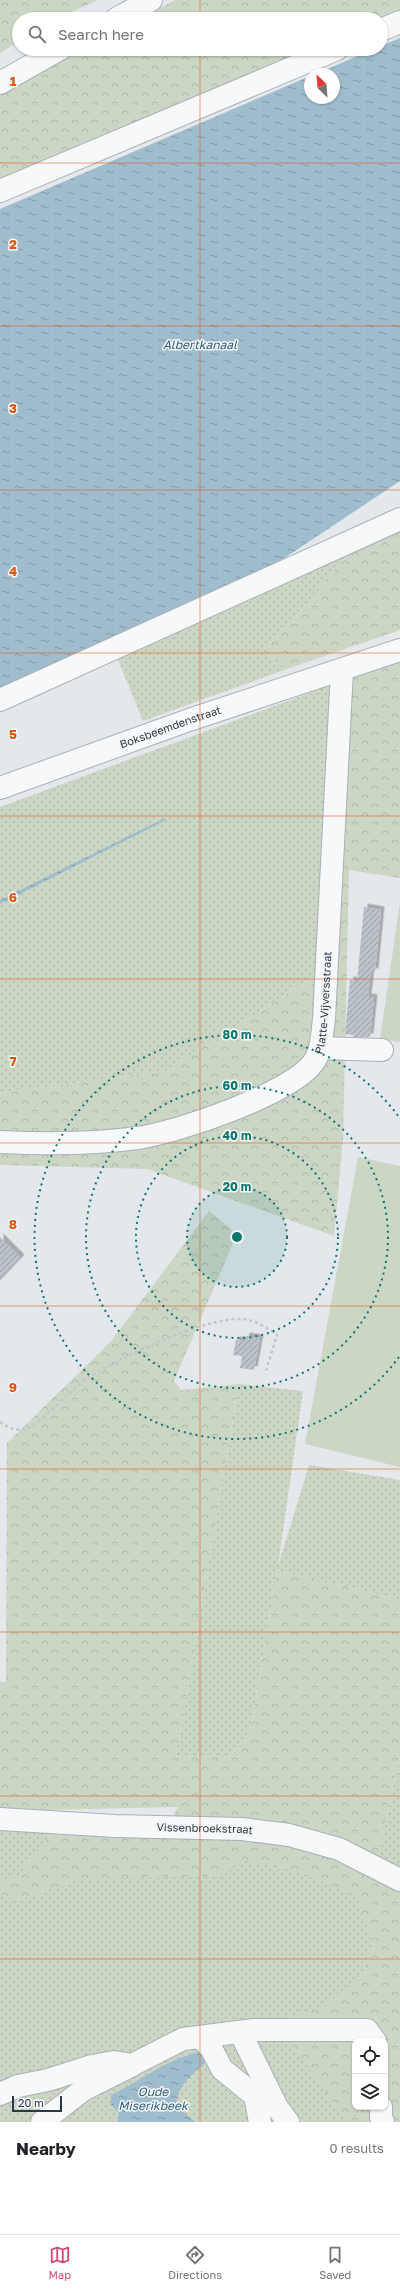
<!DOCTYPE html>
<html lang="en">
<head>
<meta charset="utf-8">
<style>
	body { margin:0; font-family:"Golos Text",sans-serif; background:#f6f6f6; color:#202124 }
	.controls { position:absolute; right:12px; bottom:12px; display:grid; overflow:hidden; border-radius:8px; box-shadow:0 1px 3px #0004 }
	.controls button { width:36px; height:36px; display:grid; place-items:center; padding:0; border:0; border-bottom:1px solid #e0e0e0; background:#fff; color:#202124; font:20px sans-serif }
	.compass { position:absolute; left:304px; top:68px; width:36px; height:36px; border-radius:50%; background:#fff; box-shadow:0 1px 3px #0004; rotate:335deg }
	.scale { position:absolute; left:12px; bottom:10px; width:50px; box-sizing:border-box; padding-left:4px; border:2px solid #2b3945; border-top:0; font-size:11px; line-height:14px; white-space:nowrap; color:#2b3945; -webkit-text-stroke:3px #f4f7f9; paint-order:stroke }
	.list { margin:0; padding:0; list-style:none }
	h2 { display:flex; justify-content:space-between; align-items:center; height:52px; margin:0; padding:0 16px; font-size:17px }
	h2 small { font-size:13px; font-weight:400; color:#757577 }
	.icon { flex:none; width:22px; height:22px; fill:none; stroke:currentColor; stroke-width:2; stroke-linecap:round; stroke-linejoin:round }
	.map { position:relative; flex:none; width:400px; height:2122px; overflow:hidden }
	.search { position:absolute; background:#fff; box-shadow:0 1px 3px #0004; left:12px; right:12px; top:12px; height:44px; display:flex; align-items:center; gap:10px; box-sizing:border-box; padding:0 14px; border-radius:22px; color:#757577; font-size:15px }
	.sheet { height:112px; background:#fff }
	nav { display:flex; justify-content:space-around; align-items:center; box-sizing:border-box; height:56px; border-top:1px solid #e0e0e0; background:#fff; font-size:11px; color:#757577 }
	nav a { display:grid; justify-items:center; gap:2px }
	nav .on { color:#d04976 }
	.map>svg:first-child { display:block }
</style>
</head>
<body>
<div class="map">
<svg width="400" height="2122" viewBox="0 0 400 2122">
	<defs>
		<pattern id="grass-dots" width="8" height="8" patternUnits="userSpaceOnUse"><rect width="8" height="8" fill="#ccd6c5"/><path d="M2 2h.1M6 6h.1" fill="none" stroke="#afb8ab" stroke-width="1.8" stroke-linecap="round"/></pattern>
		<pattern id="forest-crowns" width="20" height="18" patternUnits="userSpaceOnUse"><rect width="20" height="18" fill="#ccd6c5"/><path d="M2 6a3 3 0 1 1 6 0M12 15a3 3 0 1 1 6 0" fill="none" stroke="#afb8ab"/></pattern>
		<pattern id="water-ripples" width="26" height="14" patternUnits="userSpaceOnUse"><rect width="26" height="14" fill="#9fbdcc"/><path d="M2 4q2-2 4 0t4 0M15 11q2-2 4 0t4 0" fill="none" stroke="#829ba7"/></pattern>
		<pattern id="building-hatch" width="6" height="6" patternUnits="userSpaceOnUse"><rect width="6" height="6" fill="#bbc2ca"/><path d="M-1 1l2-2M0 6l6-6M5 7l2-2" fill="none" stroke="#989fa6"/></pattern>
		<filter id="shadow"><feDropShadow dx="3.5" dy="-3.5" stdDeviation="0" flood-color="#0004"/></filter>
	</defs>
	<rect width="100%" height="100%" fill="#e4e8ec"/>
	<g fill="url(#grass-dots)" fill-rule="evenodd">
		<path d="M353,548l-53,64 -37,39 24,18 -144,52 -27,-66z"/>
		<path d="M331,685l-16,291 -150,95 -165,22v-286z"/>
		<path d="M239,1384l64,7 -25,175 31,-101 91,15v120l-123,-30 -27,162 -21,25h-53z"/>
		<path d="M400,1756v112l-23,-6z"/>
		<path d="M0,1824l164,10 236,59v229h-400zM355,2041h30v66h-30z"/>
	</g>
	<g fill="url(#forest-crowns)" fill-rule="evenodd">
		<path d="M0,0h98l-41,19h-38v22l-19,12z"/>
		<path d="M175,0h225v10l-21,9h-239z"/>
		<path d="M84,49h226l-310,135v-89z"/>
		<path d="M400,526v104l-113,39 -24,-18 37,-39 53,-64z"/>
		<path d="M400,663v215l-51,-8 -6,269 -9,97 -187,-67 -147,-4v-72l165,-22 150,-95 16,-291z"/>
		<path d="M209,1211l28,23 -63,147 7,9 58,-6 -63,373h53l21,-25 27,-162 123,30v156l-23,106 23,26v234h-52l-10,-11 -19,-29 -24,-31 -12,-32 42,-13 41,-37 6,-27 -16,-47 -66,-25 -47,-10 -21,16 -140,3 -67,23 -15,-9v-14l17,-2 38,-50 109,7 14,-27 -178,4v-130l6,1 1,-239 105,-103zM355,2041h30v66h-30z"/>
	</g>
	<g fill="#ccd6c5">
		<path d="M400,902v140l-20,-3z"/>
		<path d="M358,1157l42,9v301l-95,-23z"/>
	</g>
	<g fill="url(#water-ripples)">
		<path d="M400,38v443l-135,90 -265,117v-479l310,-133v22h24v-24h-18l58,-25h7v-3z"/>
		<path d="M165,818l1,2 -166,84v-4z"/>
		<path d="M207,2051l3,8c-14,12 -34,26 -34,47l19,16h-78l2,-9 -8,-8v-10c31,-15 63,-41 96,-44z"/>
	</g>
	<g fill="url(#building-hatch)" filter="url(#shadow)">
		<path d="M364,907l17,3 -6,62 -4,-1 -3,26 6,1 -4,39h-17v-2l-8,-1 5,-54 7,1z"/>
		<path d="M0,1237l21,21 -21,23z"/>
		<path d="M246,1336l14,2 -6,32 -14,-2 2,-12 -9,-1 3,-15 9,1z"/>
	</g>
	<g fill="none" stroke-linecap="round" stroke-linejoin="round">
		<g stroke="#a9b0b7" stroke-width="24">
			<g id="minor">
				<path d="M116,19l35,-19"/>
				<path d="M381,30l19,-8"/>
				<path d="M0,83l60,-34"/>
				<path d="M0,191l337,-142"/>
				<path d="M0,700l400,-181"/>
				<path id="s1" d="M0,788l189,-68 211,-70"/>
				<path d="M320,1048l62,2"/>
				<path id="s2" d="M0,1142c42,2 95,2 137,-4 39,-5 153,-44 176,-75 9,-12 9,-30 11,-44l18,-349"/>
				<path id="s3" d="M0,1819l115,7 127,3 47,6 50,14 61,31"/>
				<path d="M240,2032l37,75 11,15"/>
				<path d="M200,2037l11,11 11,21 33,27 5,26"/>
				<path d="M0,2094l18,-8 30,-6 44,-14 22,-4 18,3 51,-26 71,-9h113l8,11"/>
				<path d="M381,2107v10l2,5"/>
				<path d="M42,2122l41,-32 48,-24"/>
			</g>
		</g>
		<path stroke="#c2c6cb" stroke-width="2.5" stroke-dasharray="3 3" stroke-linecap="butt" d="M0,1422c10,6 16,10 28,6 9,-2 45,-40 58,-49 31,-20 119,-62 155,-60 13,0 26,9 36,16l-12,39"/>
		<use href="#minor" stroke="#f7f8fa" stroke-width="22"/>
	</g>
	<path fill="none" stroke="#df570f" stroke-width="1" stroke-opacity="0.55" d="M200,0v19M200,49v2073M0,163h400M0,326h400M0,490h400M0,653h400M0,816h400M0,979h400M0,1143h400M0,1306h400M0,1469h400M0,1632h400M0,1796h400M0,1959h400"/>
	<circle cx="237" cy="1237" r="50" fill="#0f766e" fill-opacity=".12"/>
	<g fill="none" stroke="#0f766e" stroke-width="2" stroke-dasharray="2 4">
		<circle cx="237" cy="1237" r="50"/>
		<circle cx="237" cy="1237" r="101"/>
		<circle cx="237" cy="1237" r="151"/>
		<path d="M399 1357A202 202 0 1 1 399 1117"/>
	</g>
	<g text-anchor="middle" stroke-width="3" stroke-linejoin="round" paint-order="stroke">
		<g font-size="11" fill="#2b3945" stroke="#f4f7f9">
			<text dy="4" stroke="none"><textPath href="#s1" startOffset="181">Boksbeemdenstraat</textPath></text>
			<text dy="4" stroke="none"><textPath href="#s2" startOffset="393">Platte-Vijversstraat</textPath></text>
			<text dy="4" stroke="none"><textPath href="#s3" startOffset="205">Vissenbroekstraat</textPath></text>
		</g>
		<g font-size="12" font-style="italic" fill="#346079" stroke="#f4f7f9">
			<text x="200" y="349">Albertkanaal</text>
			<text x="153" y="2096">Oude<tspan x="153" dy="14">Miserikbeek</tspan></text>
		</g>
	</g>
	<g font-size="13" text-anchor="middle" font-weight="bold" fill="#df570f" stroke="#f4f7f9" stroke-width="3" stroke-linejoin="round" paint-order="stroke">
		<text x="13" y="86">1</text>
		<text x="13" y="249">2</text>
		<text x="13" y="413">3</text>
		<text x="13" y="576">4</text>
		<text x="13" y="739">5</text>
		<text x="13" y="902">6</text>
		<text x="13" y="1066">7</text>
		<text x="13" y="1229">8</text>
		<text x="13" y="1392">9</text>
	</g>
	<circle cx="237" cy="1237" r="6" fill="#0f766e" stroke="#f4f7f9" stroke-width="2"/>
	<g font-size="12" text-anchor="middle" font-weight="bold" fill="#0f766e" stroke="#f4f7f9" stroke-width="3" stroke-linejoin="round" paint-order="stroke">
		<text x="237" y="1039">80 m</text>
		<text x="237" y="1090">60 m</text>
		<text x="237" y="1140">40 m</text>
		<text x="237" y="1191">20 m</text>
	</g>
</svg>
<div class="controls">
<button><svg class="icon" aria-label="locate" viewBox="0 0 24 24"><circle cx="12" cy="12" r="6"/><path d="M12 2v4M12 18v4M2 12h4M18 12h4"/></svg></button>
<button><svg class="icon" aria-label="layers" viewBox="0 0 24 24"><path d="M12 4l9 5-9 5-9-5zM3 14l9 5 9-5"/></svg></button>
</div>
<svg class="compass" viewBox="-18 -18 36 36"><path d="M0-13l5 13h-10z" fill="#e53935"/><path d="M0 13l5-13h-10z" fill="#757577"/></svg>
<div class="scale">20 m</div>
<div class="search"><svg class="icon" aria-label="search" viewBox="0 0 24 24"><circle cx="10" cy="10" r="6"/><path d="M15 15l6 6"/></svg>Search here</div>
</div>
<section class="sheet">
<h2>Nearby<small>0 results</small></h2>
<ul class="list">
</ul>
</section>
<nav>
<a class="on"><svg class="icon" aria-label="map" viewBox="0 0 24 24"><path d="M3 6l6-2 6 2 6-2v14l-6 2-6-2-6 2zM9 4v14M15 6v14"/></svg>Map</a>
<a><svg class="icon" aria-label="directions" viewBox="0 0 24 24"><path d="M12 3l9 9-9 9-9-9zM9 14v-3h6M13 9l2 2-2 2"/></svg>Directions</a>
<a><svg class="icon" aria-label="saved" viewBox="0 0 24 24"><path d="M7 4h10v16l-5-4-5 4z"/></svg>Saved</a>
</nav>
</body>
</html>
